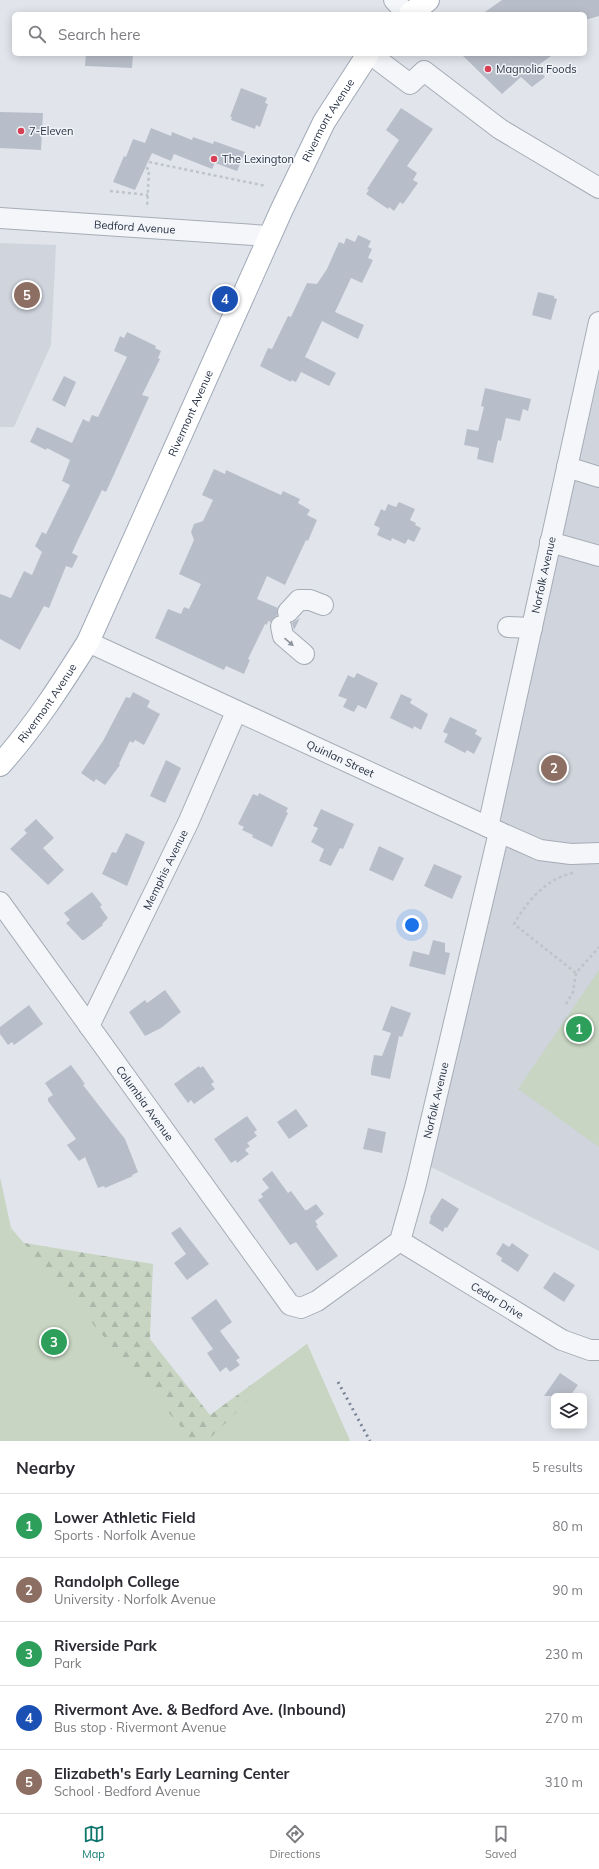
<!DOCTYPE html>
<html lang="en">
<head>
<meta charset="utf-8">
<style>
	body { margin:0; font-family:Mulish,sans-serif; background:#f2f2f3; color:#2b2b33 }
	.controls { position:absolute; right:12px; bottom:12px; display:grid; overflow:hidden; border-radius:6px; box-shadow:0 2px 10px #0003 }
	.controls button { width:36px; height:36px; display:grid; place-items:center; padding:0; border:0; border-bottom:1px solid #e1e1e2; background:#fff; color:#2b2b33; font:20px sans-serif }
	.you { position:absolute; left:412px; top:925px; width:14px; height:14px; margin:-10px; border:3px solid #fff; border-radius:50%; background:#1a73e8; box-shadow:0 0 0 6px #1a73e833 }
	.badge { display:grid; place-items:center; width:26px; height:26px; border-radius:50%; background:#0f766e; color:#fff; font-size:13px; font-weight:700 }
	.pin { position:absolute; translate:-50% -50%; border:2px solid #fff; box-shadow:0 1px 4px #0006 }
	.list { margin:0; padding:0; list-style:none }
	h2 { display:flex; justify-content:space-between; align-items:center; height:52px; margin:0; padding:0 16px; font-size:17px }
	h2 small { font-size:13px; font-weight:400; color:#7c7c81 }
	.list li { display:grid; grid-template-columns:26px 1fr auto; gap:12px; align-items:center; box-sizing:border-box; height:64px; padding:0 16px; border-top:1px solid #e1e1e2 }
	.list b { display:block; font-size:15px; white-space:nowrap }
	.list p { margin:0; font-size:13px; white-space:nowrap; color:#7c7c81 }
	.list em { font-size:13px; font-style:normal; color:#7c7c81 }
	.icon { flex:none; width:22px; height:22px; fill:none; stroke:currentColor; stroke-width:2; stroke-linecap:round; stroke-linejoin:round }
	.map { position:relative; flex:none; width:599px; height:1441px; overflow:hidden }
	.search { position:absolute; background:#fff; box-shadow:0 2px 10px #0003; left:12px; right:12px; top:12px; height:44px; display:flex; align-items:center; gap:10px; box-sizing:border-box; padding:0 14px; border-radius:6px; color:#7c7c81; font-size:15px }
	.sheet { height:372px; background:#fff }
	nav { display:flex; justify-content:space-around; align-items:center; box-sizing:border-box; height:56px; border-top:1px solid #e1e1e2; background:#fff; font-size:11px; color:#7c7c81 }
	nav a { display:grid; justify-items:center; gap:2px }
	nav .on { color:#0f766e }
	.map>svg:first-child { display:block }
</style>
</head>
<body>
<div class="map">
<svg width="599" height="1441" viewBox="0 0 599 1441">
	<defs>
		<pattern id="forest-firs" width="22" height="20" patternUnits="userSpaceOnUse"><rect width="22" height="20" fill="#c7d5c2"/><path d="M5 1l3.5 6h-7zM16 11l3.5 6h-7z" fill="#abb7a8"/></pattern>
	</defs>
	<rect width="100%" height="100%" fill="#e1e5eb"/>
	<g fill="#cfd4dd">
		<path d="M0,243l56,2 -5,100 -37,82h-14z"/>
		<path d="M599,375v876l-180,-90z"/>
	</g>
	<path fill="url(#forest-firs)" d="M0,1239l153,25 -3,75 60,76 97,-71 43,97h-350z"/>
	<g fill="#c7d5c2">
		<path d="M599,970v177l-81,-58z"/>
		<path d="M0,1177l11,51 182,213h-193z"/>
		<path d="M307,1344l43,97h-143l96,-94z"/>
	</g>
	<g fill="#b8bec9">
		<path d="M502,0h97v16l-14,4v-6h-103z"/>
		<path d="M86,54h47l-1,14 -47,-2z"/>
		<path d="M461,54h93l-17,12 8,11 -13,10 -11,-10 -19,17z"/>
		<path d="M241,88l26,10 -2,5 3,1 -8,23 -4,-2 -1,4 -24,-9 1,-3h-2z"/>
		<path d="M401,108l32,21 -26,37 10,7 -4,7 5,3 -15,21 -3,-2 -6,9 -5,-4 -1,2 -22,-15 3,-4 -2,-1 32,-49 -13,-10z"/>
		<path d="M0,112l43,1 -2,37 -41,-2z"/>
		<path d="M151,128l20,8 1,-4 20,8 1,-3 20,7 1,-3 31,11 -8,19 -22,-8 -3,6 -38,-15 -3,7 -19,-8 -17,37 -22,-8 11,-26 2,1 7,-18 12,4z"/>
		<path d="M358,235l13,6 -3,6 4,2 -4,9 5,2 -11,23 -11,-5 -16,34 29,13 -6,14 -36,-18 -17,36 31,16 -7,13 -28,-14 -5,10 -5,-2v2l-31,-16 8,-18 4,1 16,-33 3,1 16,-34 10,1 10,-15 12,-27 5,2 2,-6 9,4z"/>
		<path d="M538,292l16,4v2l3,1 -6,21 -19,-5z"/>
		<path d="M127,332l29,14 -1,2 6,3 -3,7 2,1 -18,36 7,2 -43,95 -4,-2 -25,52 -5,11 6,3 -6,12 -6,-2 -17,42 -5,-2 -24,44 -20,-11v-45l11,4 13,-27 8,4 10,-23 -7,-6 7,-14 4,2 24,-49 -8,-4 8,-21 -23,-12 -1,2 -16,-8 7,-15 35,16 11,-24 6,3 3,-7 6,2 29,-60 -13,-6 6,-15 4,2z"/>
		<path d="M64,376l12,6 -11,25 -13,-7z"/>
		<path d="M485,388l46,11 -3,12 -5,-2 -3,12 -14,-3 -5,23 -3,-1 -5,23 -16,-4 2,-11 -15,-3 3,-16 11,2 6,-24 -3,-1z"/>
		<path d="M214,469l11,5 1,-4 55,25 2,-4 17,8 -2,4 12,7 -3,5 10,5 -9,21 -2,-1 -21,45 -18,-9 -10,23 21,9 -1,7 -7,7 -2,-1 -1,4 -2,-1 -17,35 2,1 -6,14 -18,-8 -2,4 -69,-32 13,-29 13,5 3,-7 5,2 12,-25 -22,-10 15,-34 -3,-8 3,-8 9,-3 10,-21 -11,-5z"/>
		<path d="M399,502l16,7 -5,11 6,3 -1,2 6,3 -7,14 -6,-3 -3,5 -13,-6 -1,3 -3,-1 -11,-5 3,-7 -6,-3 7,-16 4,2 3,-7 8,3z"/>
		<path d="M300,618l-6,12 -2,-7z"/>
		<path d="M357,673l21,10 -12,26 -8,-4 -4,7 -11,-5 4,-8 -9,-3 10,-21 6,3z"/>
		<path d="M133,692l17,9 -3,6 13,7 -16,31 -9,-5 -2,3 -3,-2 -11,23 1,1 -15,20 -9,-6 -2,3 -13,-9 22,-32 23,-44 4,1z"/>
		<path d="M401,694l11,5 -2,4 18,11 -7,16 -7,-4 -1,3 -23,-11z"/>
		<path d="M450,717l27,13 -2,4 7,4 -8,16 -7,-4 -2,3 -21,-11 4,-8 -5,-2z"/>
		<path d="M166,760l15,8 -16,35 -15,-7z"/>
		<path d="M259,793l29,15 -2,4 2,1 -16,34 -20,-10 1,-2 -11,-5 2,-3 -6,-3 15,-30 5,2z"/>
		<path d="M321,809l33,15 -11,25 -3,-1 -9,18 -12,-5 5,-12 -13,-7 7,-14 -5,-2z"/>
		<path d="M36,819l18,19 -11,10 21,22 -16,15 -38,-36 17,-16 -3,-3z"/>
		<path d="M126,833l19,9 -18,44 -25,-12 10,-22 4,1z"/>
		<path d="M379,846l25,12 -11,23 -24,-11z"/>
		<path d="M434,864l28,12 -10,23 -28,-13z"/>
		<path d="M92,892l10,13 -2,2 8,11 -6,6 1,1 -19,15h-2l-16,-17 4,-3 -6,-7z"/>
		<path d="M433,940l12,3v9l5,1 -5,22 -36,-9 4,-15 16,4z"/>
		<path d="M165,990l16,22 -20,16 -16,8 -16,-24 16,-12 2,3z"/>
		<path d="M29,1005l14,19 -29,21 -2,-3 -4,3 -8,-11v-7z"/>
		<path d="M391,1006l20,7 -9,24 -3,-1 -9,43 -19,-4v-5l3,-15 8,1 9,-23 -9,-3z"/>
		<path d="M71,1065l14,19 -2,1 42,54 13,33 -6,3 1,1 -28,12 -1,-2 -6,2 -13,-31 -6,4 -12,-16 9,-6 -28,-38v-3l5,-3 -8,-12z"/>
		<path d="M199,1066l1,2 3,-2 11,16 -3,2 4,5 -21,15 -3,-4 -3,3 -14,-19z"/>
		<path d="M296,1109l12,17 -19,13 -12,-17z"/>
		<path d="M247,1116l10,14 -3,2 3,4 -10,7 3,3 -5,4 4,4 -12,9 -1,-3 -5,3 -17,-24z"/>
		<path d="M368,1128l18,4 -4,21 -19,-4z"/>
		<path d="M272,1171l16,22 3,-2 14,19h2l9,-6 8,10 -9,7 3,4 -2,1 22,30 -21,15 -21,-29 -6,3 -32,-45 5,-3 -2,-3 8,-6 -7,-9z"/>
		<path d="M442,1198l17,11 -12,19 -2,-1 -2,5 -14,-9 2,-5 -1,-1z"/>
		<path d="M180,1227l29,37 -22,16 -13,-17 12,-9 -15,-21z"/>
		<path d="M503,1243l6,4 3,-4 17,12 -11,17 -17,-11 1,-3 -6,-4z"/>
		<path d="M554,1272l21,13 -11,17 -21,-14z"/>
		<path d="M216,1299l16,23 -12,9 20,27 -4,2 4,5 -10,7 -4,-5 -6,5 -13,-19 6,-4 -22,-31z"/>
		<path d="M560,1373l18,12 -8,11h-26z"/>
	</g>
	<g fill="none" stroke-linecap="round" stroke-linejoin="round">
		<g stroke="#a6acb6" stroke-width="22">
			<g id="minor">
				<path d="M394,0l13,14"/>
				<path d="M370,54l40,30 14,-13 76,58 99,59"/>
				<path id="s1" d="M0,218l269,18"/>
				<path d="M567,467l32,10"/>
				<path d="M550,542l49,14"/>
				<path d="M288,612l11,-12h11l13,5"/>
				<path d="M281,626l2,10 21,18"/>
				<path d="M508,627l24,1"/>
				<path id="s2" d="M88,642l411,190 41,18 31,4 28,-1"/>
				<path id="s3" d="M488,827l111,-505"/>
				<path id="s4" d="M0,902l290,403 11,3 16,-7 83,-60 16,-57 83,-352"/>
				<path id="s5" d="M89,1026l99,-203 48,-111"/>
				<path id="s6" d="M400,1241l162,99 28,10h9"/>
			</g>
		</g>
		<g stroke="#a0a9b7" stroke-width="24">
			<g id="major">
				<path d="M410,14l18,-14"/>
				<path id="s7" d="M0,765c34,-38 61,-80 88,-123l194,-433 42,-87 44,-68"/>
			</g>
		</g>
		<g stroke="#bfc3ca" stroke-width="2.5" stroke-dasharray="3 3" stroke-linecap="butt">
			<path d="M149,162l117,24"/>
			<path d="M146,168l3,1 -2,39"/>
			<path d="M110,191l38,4"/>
			<path d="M573,873c-27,6 -45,27 -59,51l62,49"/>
			<path d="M566,1004l7,-12 3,-19 23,-26"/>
		</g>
		<use href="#minor" stroke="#f4f6f9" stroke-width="20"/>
		<use href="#major" stroke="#fff" stroke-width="22"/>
		<path stroke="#7a8495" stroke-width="3" stroke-dasharray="2 4" stroke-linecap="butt" d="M338,1382l32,59"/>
	</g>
	<defs><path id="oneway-solid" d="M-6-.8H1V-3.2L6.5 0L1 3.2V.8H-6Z"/></defs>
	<use fill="#8e949e" href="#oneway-solid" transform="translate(289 642) rotate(41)"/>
	<g fill="#d73f55" stroke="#f1f4f8" stroke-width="1.5">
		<circle cx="488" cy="69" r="4"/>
		<circle cx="21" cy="131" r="4"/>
		<circle cx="214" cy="159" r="4"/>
	</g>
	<g text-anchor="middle" stroke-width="3" stroke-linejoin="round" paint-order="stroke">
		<g font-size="11" fill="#283244" stroke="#f1f4f8" text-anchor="start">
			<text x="496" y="73">Magnolia Foods</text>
			<text x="29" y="135">7-Eleven</text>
			<text x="222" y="163">The Lexington</text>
		</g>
		<g font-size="11" fill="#283244" stroke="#f1f4f8">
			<text dy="4" stroke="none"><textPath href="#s7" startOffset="726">Rivermont Avenue</textPath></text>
			<text dy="4" stroke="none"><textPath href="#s1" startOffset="135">Bedford Avenue</textPath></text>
			<text dy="4" stroke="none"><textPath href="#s7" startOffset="402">Rivermont Avenue</textPath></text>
			<text dy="4" stroke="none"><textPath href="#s3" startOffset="258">Norfolk Avenue</textPath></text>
			<text dy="4" stroke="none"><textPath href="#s7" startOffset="78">Rivermont Avenue</textPath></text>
			<text dy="4" stroke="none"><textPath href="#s2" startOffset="278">Quinlan Street</textPath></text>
			<text dy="4" stroke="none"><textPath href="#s5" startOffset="174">Memphis Avenue</textPath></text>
			<text dy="4" stroke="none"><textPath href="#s4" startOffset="773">Norfolk Avenue</textPath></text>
			<text dy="4" stroke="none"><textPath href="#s4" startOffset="248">Columbia Avenue</textPath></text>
			<text dy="4" stroke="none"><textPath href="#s6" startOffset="114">Cedar Drive</textPath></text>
		</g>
	</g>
</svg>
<div class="controls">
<button><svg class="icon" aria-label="layers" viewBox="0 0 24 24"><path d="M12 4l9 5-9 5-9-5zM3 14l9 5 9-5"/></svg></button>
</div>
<div class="you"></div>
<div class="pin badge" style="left:579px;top:1029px;background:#2e9e5b">1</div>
<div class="pin badge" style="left:554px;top:768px;background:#8d6e63">2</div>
<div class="pin badge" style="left:54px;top:1342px;background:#2e9e5b">3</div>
<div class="pin badge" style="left:225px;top:299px;background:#1a4fb4">4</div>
<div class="pin badge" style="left:27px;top:295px;background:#8d6e63">5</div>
<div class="search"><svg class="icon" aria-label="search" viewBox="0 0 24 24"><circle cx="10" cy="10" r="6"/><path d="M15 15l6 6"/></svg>Search here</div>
</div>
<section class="sheet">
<h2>Nearby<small>5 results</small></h2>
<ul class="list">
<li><span class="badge" style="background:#2e9e5b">1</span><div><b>Lower Athletic Field</b><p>Sports · Norfolk Avenue</p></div><em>80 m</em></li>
<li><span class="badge" style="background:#8d6e63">2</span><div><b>Randolph College</b><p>University · Norfolk Avenue</p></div><em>90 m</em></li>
<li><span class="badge" style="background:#2e9e5b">3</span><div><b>Riverside Park</b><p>Park</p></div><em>230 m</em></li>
<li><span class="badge" style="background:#1a4fb4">4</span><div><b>Rivermont Ave. &amp; Bedford Ave. (Inbound)</b><p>Bus stop · Rivermont Avenue</p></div><em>270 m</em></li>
<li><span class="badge" style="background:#8d6e63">5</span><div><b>Elizabeth's Early Learning Center</b><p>School · Bedford Avenue</p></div><em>310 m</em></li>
</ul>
</section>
<nav>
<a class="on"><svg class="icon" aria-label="map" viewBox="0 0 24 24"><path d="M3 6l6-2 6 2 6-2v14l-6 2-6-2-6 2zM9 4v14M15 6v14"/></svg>Map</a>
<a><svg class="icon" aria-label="directions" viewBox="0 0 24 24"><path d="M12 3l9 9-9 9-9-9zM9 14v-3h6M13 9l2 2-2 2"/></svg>Directions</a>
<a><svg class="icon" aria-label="saved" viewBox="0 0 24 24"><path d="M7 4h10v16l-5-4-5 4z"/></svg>Saved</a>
</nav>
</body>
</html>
